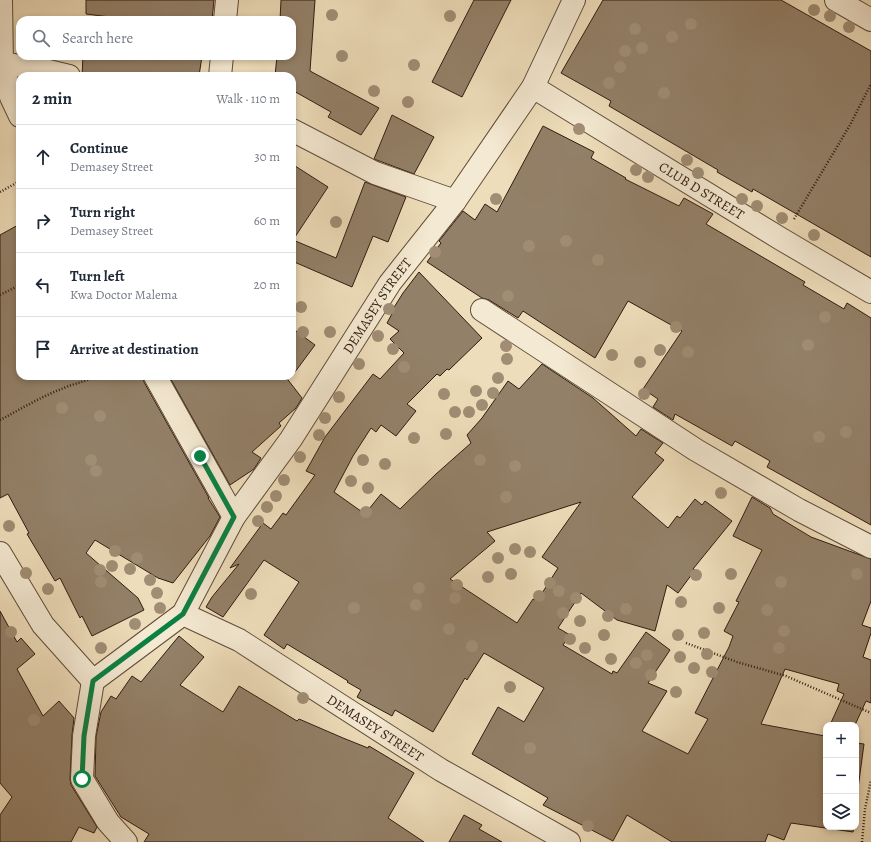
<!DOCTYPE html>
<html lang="en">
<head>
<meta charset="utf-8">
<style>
	body { margin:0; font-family:Alegreya,serif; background:#f2f2f3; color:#1f2937 }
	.controls { position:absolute; right:12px; bottom:12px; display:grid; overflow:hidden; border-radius:8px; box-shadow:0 2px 6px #0003 }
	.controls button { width:36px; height:36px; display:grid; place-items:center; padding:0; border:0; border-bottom:1px solid #e0e1e3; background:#fff; color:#1f2937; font:20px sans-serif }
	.stop { position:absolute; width:12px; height:12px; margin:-9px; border:3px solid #0b8043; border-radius:50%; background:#fff }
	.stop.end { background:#0b8043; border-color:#fff; box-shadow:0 1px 4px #0008 }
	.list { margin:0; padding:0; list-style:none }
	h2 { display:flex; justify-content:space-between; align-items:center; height:52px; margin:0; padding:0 16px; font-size:17px }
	h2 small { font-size:13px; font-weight:400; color:#747a83 }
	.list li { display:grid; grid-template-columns:26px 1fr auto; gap:12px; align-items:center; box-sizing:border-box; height:64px; padding:0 16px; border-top:1px solid #e0e1e3 }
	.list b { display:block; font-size:15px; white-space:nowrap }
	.list p { margin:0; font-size:13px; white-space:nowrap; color:#747a83 }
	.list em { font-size:13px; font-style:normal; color:#747a83 }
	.icon { flex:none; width:22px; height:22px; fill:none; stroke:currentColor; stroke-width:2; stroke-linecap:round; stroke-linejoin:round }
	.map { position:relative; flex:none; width:871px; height:842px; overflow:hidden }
	.search { position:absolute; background:#fff; box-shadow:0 2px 6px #0003; left:16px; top:16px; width:280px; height:44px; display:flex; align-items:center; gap:10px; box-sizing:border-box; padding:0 14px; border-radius:12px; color:#747a83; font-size:15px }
	.panel { position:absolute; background:#fff; box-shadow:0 2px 6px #0003; left:16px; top:72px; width:280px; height:308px; border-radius:12px }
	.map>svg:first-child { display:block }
</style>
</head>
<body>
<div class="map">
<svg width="871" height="842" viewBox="0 0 871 842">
	<rect width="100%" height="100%" fill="#eeddba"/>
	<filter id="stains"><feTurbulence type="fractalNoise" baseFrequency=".005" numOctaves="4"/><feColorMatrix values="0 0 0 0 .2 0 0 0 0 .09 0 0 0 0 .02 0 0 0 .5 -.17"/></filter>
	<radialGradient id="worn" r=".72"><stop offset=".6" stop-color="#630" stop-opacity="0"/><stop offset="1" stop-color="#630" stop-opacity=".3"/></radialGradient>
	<g fill="#938068" stroke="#311b10" fill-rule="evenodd">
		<path d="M86,0h128l-2,20h-78l-48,-6z"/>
		<path d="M281,0h34l-5,71 69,37 -18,27 -33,-18 3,-5 -39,-22v-14h-17l2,-20h15v-36h-12z"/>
		<path d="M474,0h37l-49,97 -30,-15z"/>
		<path d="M603,0h178l90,51v206l-118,-68 -1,3 -35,-20 1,-2 -109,-64 2,-5 -50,-28z"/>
		<path d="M83,56h119l-3,20h-117z"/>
		<path d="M392,115l42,22 -20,37 -40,-15z"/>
		<path d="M543,126l51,26 -3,6 35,20 -1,1 54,27 5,-8 29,16 -7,10 99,58 -2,3 41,24 3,-6 24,15v207l-104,-58 3,-6 -35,-20 -3,5 -57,-32 -2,6 -20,-13 5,-8 -15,-10 39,-58 -54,-30 -33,57 -72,-47 -5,7 -29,-18 -7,-2 -55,-36 14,-19 -2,-2 24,-30 12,9 10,-16 12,8z"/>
		<path d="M292,164l36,23 -35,53 43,18 29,-76 41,15 -18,45 -15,-6 -21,51 -60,-26z"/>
		<path d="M20,224v152h123l1,6 65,116h-1l12,19 -10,19 -37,47 -15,-5 -63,-38 -9,13 52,45 6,12 -52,26 -10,-20 -2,2 -20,-40 -5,3 -28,-47 2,-1 -21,-39 -8,4v-263z"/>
		<path d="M419,272l63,66 -33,32 -2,-1 -7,7 -3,-2 -30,30 9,7 -20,25 -15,-11 -5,7 -5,-4 -18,28 -19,36 31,22 16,-20 19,15 36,-35 35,-31 -4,-8 15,-17 26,-37 11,8 23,-25 51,34 43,38 5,-7 22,14 -8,10 9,7 -32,37 36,31 9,-12 3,2 15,-19 7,6 3,-4 27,20 -39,48 2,1 -17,23 -11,-8 -12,46 -38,-11 -36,-27 -23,35 12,7 -7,10 49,29 1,-3 4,2 29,-41 24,18 -22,33 19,8 -25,40 46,23 20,-35 -13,-6 34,-66 4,-11 -9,-5 15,-29 -3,-1 26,-51 -29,-14 19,-39 18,11 3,6 38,23 60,22v42l-9,24 9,3v5l-8,24 8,3v43l-5,-2 -11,24h-25l14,-31 -7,-3 2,-7 -54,-15 -24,55 64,12 1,-3v94h28l-1,5 -62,-9 -7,17 -16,-6 -3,8h-93l-45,-27 -14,26 -70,-36 5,-7 -76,-44 26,-47 26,15 20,-34 -60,-35 -17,27 -2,-2 -32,54 -38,-22 -3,6 -35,-19 4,-7 -14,-8 1,-1 -61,-37 -3,5 -20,-14 35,-53 -35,-22 -41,57 -17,-10 6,-10 27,-33 -9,4 33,-45 8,6 12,-16 3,2 29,-40 -9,-4 19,-34 48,-63 7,5 24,-26 -14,-14 9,-8 -12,-8 7,-13 -1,-1 10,-16zM581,502l-39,55 16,11 -21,33 -4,-2 -16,24 -67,-44 45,-38 -8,-9z"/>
		<path d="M292,328l23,17 -23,31z"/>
		<path d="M169,376h116l17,22 -6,10 -17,15 2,3 -29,26 9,6 -7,11 -24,16z"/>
		<path d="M0,611l17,31 4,-4 14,16 -18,15 26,47 16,-15 15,17 -2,17 -2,44 1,6 26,42 -3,6 -15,-6 -8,15h-71v-27l12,-18 -12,-14z"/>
		<path d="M179,636l25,21 -24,28 43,27 16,-26 58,35 2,-2 44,19 25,10 1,-2 45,27 -26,45 36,24h-280l5,-8 -28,-17 -26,-41 1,-39 5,-25 10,-16 5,3 16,-23 9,6z"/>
		<path d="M856,743l8,1 -7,52h1l-2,14z"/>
		<path d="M464,815l18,10 -3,4 23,13h-53z"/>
	</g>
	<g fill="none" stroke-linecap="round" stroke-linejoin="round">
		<g stroke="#604c3a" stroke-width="24">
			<g id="minor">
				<path d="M1,0l1,63 9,34 9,19"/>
				<path d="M836,0l35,20"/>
				<path d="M225,20l2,-20"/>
				<path d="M2,63l38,6 29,7"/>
				<path d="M220,76l2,-20"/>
				<path id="s1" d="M533,87l248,152 90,53"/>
				<path d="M292,130l83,43 80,28"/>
				<path d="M482,310l214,140 103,60 72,37"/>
				<path d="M155,376l79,141"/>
				<path d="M0,553l43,72 50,56"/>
				<path id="s2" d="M183,614l56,26 202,130 128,72"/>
				<path id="s3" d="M126,842l-18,-20 -26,-43 2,-43 9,-55 90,-67 51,-97 57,-78 99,-156 65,-82 78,-114 41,-87"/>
			</g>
		</g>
		<g stroke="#311b10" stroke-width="2.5" stroke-dasharray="1 2" stroke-linecap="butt">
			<path d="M0,192l20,-11"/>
			<path d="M794,219l56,-94 21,-41"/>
			<path d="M0,295l20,-10"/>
			<path d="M0,420c21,-11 42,-24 64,-32 11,-5 21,-6 32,-12"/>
			<path d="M686,643l51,19 49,14 85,37"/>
			<path d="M862,842l3,-33 6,-29"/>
		</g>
		<use href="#minor" stroke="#f4e9d2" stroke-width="22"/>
	</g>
	<g fill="#a08d74">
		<circle cx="814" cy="10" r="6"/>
		<circle cx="332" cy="15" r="6"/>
		<circle cx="450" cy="16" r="6"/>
		<circle cx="830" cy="16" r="6"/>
		<circle cx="691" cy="24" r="6"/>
		<circle cx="849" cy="27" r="6"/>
		<circle cx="635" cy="29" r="6"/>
		<circle cx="672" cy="37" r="6"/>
		<circle cx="642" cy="48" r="6"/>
		<circle cx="625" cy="51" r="6"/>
		<circle cx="342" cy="56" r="6"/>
		<circle cx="414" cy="65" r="6"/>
		<circle cx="620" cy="67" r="6"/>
		<circle cx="609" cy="83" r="6"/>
		<circle cx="374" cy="91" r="6"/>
		<circle cx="664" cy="93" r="6"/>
		<circle cx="408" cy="102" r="6"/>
		<circle cx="579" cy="129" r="6"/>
		<circle cx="687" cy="160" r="6"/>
		<circle cx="636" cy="170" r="6"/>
		<circle cx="698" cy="173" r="6"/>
		<circle cx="648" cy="177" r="6"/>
		<circle cx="496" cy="199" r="6"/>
		<circle cx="742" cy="199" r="6"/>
		<circle cx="757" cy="206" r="6"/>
		<circle cx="782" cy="218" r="6"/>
		<circle cx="336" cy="222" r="6"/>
		<circle cx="814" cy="235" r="6"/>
		<circle cx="566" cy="241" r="6"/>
		<circle cx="529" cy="246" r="6"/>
		<circle cx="435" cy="252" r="6"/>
		<circle cx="598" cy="260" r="6"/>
		<circle cx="508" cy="296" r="6"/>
		<circle cx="301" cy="307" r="6"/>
		<circle cx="389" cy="309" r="6"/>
		<circle cx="825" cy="317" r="6"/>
		<circle cx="676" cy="327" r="6"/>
		<circle cx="303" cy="332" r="6"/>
		<circle cx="330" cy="332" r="6"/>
		<circle cx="378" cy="336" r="6"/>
		<circle cx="808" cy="345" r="6"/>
		<circle cx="506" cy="346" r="6"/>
		<circle cx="393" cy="349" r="6"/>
		<circle cx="660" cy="350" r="6"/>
		<circle cx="688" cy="352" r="6"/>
		<circle cx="612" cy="355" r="6"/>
		<circle cx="507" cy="359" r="6"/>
		<circle cx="640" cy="362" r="6"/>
		<circle cx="359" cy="364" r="6"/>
		<circle cx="404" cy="367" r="6"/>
		<circle cx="498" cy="378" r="6"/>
		<circle cx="476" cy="391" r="6"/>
		<circle cx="493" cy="393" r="6"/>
		<circle cx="444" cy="394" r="6"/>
		<circle cx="644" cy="394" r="6"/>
		<circle cx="339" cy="397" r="6"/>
		<circle cx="482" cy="405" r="6"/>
		<circle cx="62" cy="408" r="6"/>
		<circle cx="455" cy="412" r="6"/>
		<circle cx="469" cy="412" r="6"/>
		<circle cx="100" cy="416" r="6"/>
		<circle cx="325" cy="418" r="6"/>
		<circle cx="846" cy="432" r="6"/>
		<circle cx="446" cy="434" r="6"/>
		<circle cx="319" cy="435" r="6"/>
		<circle cx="819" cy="437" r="6"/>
		<circle cx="414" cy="438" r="6"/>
		<circle cx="300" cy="457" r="6"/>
		<circle cx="91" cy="460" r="6"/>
		<circle cx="363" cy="460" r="6"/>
		<circle cx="480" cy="460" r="6"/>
		<circle cx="385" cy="464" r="6"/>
		<circle cx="515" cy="466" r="6"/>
		<circle cx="96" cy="471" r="6"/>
		<circle cx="284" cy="480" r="6"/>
		<circle cx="351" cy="481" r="6"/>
		<circle cx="368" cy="488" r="6"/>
		<circle cx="721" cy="493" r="6"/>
		<circle cx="276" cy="496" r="6"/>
		<circle cx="506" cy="497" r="6"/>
		<circle cx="267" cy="507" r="6"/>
		<circle cx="366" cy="512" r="6"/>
		<circle cx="258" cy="521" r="6"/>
		<circle cx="9" cy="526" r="6"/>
		<circle cx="515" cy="549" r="6"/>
		<circle cx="115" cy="551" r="6"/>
		<circle cx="530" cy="552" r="6"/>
		<circle cx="137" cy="558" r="6"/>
		<circle cx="498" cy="558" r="6"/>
		<circle cx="112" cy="566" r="6"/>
		<circle cx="130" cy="569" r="6"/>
		<circle cx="100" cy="570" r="6"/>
		<circle cx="26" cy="573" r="6"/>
		<circle cx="511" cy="574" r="6"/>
		<circle cx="731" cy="574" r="6"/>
		<circle cx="857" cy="574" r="6"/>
		<circle cx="696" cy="575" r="6"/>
		<circle cx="488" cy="577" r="6"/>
		<circle cx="150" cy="580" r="6"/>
		<circle cx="101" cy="582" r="6"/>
		<circle cx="781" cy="582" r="6"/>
		<circle cx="550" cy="583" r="6"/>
		<circle cx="457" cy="585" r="6"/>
		<circle cx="419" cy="588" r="6"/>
		<circle cx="48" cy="589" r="6"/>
		<circle cx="559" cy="591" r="6"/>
		<circle cx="157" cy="593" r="6"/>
		<circle cx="251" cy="594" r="6"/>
		<circle cx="539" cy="596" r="6"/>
		<circle cx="455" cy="598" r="6"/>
		<circle cx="576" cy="598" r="6"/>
		<circle cx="681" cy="602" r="6"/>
		<circle cx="416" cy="605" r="6"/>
		<circle cx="160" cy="608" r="6"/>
		<circle cx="354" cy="608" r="6"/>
		<circle cx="719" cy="608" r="6"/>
		<circle cx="626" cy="609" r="6"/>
		<circle cx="767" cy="610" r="6"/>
		<circle cx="563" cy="613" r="6"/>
		<circle cx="608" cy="616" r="6"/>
		<circle cx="580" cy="621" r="6"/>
		<circle cx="135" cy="624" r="6"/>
		<circle cx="449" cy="629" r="6"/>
		<circle cx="784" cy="631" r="6"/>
		<circle cx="11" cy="632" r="6"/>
		<circle cx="704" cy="633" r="6"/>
		<circle cx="604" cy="635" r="6"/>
		<circle cx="678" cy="635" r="6"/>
		<circle cx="570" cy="639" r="6"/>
		<circle cx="472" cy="646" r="6"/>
		<circle cx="101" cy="648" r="6"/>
		<circle cx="585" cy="648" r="6"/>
		<circle cx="779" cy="648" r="6"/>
		<circle cx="707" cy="654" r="6"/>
		<circle cx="647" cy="655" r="6"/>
		<circle cx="680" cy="657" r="6"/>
		<circle cx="611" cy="659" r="6"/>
		<circle cx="636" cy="663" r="6"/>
		<circle cx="694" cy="668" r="6"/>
		<circle cx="712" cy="672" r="6"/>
		<circle cx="651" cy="675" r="6"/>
		<circle cx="510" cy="687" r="6"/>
		<circle cx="676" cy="692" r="6"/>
		<circle cx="303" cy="698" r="6"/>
		<circle cx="34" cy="720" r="6"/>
		<circle cx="530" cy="748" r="6"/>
		<circle cx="588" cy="826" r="6"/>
	</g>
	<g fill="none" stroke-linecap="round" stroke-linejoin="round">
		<path stroke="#0b8043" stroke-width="5" d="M82,779l2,-43 9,-55 90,-67 51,-97 -34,-61"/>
	</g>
	<g text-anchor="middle" stroke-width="3" stroke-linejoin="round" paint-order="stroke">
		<g font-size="14" fill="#311b10" stroke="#f4e9d2">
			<text dy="5" stroke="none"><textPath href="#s1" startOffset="198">CLUB D STREET</textPath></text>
			<text dy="5" stroke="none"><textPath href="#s3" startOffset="653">DEMASEY STREET</textPath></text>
			<text dy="5" stroke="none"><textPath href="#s2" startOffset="224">DEMASEY STREET</textPath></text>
		</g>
	</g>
	<rect width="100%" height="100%" filter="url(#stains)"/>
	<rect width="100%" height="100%" fill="url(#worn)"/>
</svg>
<div class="controls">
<button>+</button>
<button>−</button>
<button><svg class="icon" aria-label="layers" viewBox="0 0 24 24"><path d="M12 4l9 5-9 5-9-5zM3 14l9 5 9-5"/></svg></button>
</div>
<div class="stop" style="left:82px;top:779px"></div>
<div class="stop end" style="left:200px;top:456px"></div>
<div class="search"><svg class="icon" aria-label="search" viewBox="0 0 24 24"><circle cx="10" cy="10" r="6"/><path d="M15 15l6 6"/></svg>Search here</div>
<section class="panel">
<h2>2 min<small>Walk · 110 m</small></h2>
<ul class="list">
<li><svg class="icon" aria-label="ahead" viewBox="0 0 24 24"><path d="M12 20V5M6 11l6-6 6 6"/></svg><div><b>Continue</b><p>Demasey Street</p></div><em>30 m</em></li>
<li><svg class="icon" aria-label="right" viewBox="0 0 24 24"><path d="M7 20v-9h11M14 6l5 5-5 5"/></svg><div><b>Turn right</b><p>Demasey Street</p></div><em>60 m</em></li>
<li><svg class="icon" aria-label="left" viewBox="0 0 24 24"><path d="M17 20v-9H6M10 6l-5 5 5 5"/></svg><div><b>Turn left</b><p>Kwa Doctor Malema</p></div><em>20 m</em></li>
<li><svg class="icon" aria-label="arrive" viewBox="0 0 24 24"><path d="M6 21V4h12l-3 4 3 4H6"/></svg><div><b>Arrive at destination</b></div></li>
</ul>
</section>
</div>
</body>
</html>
